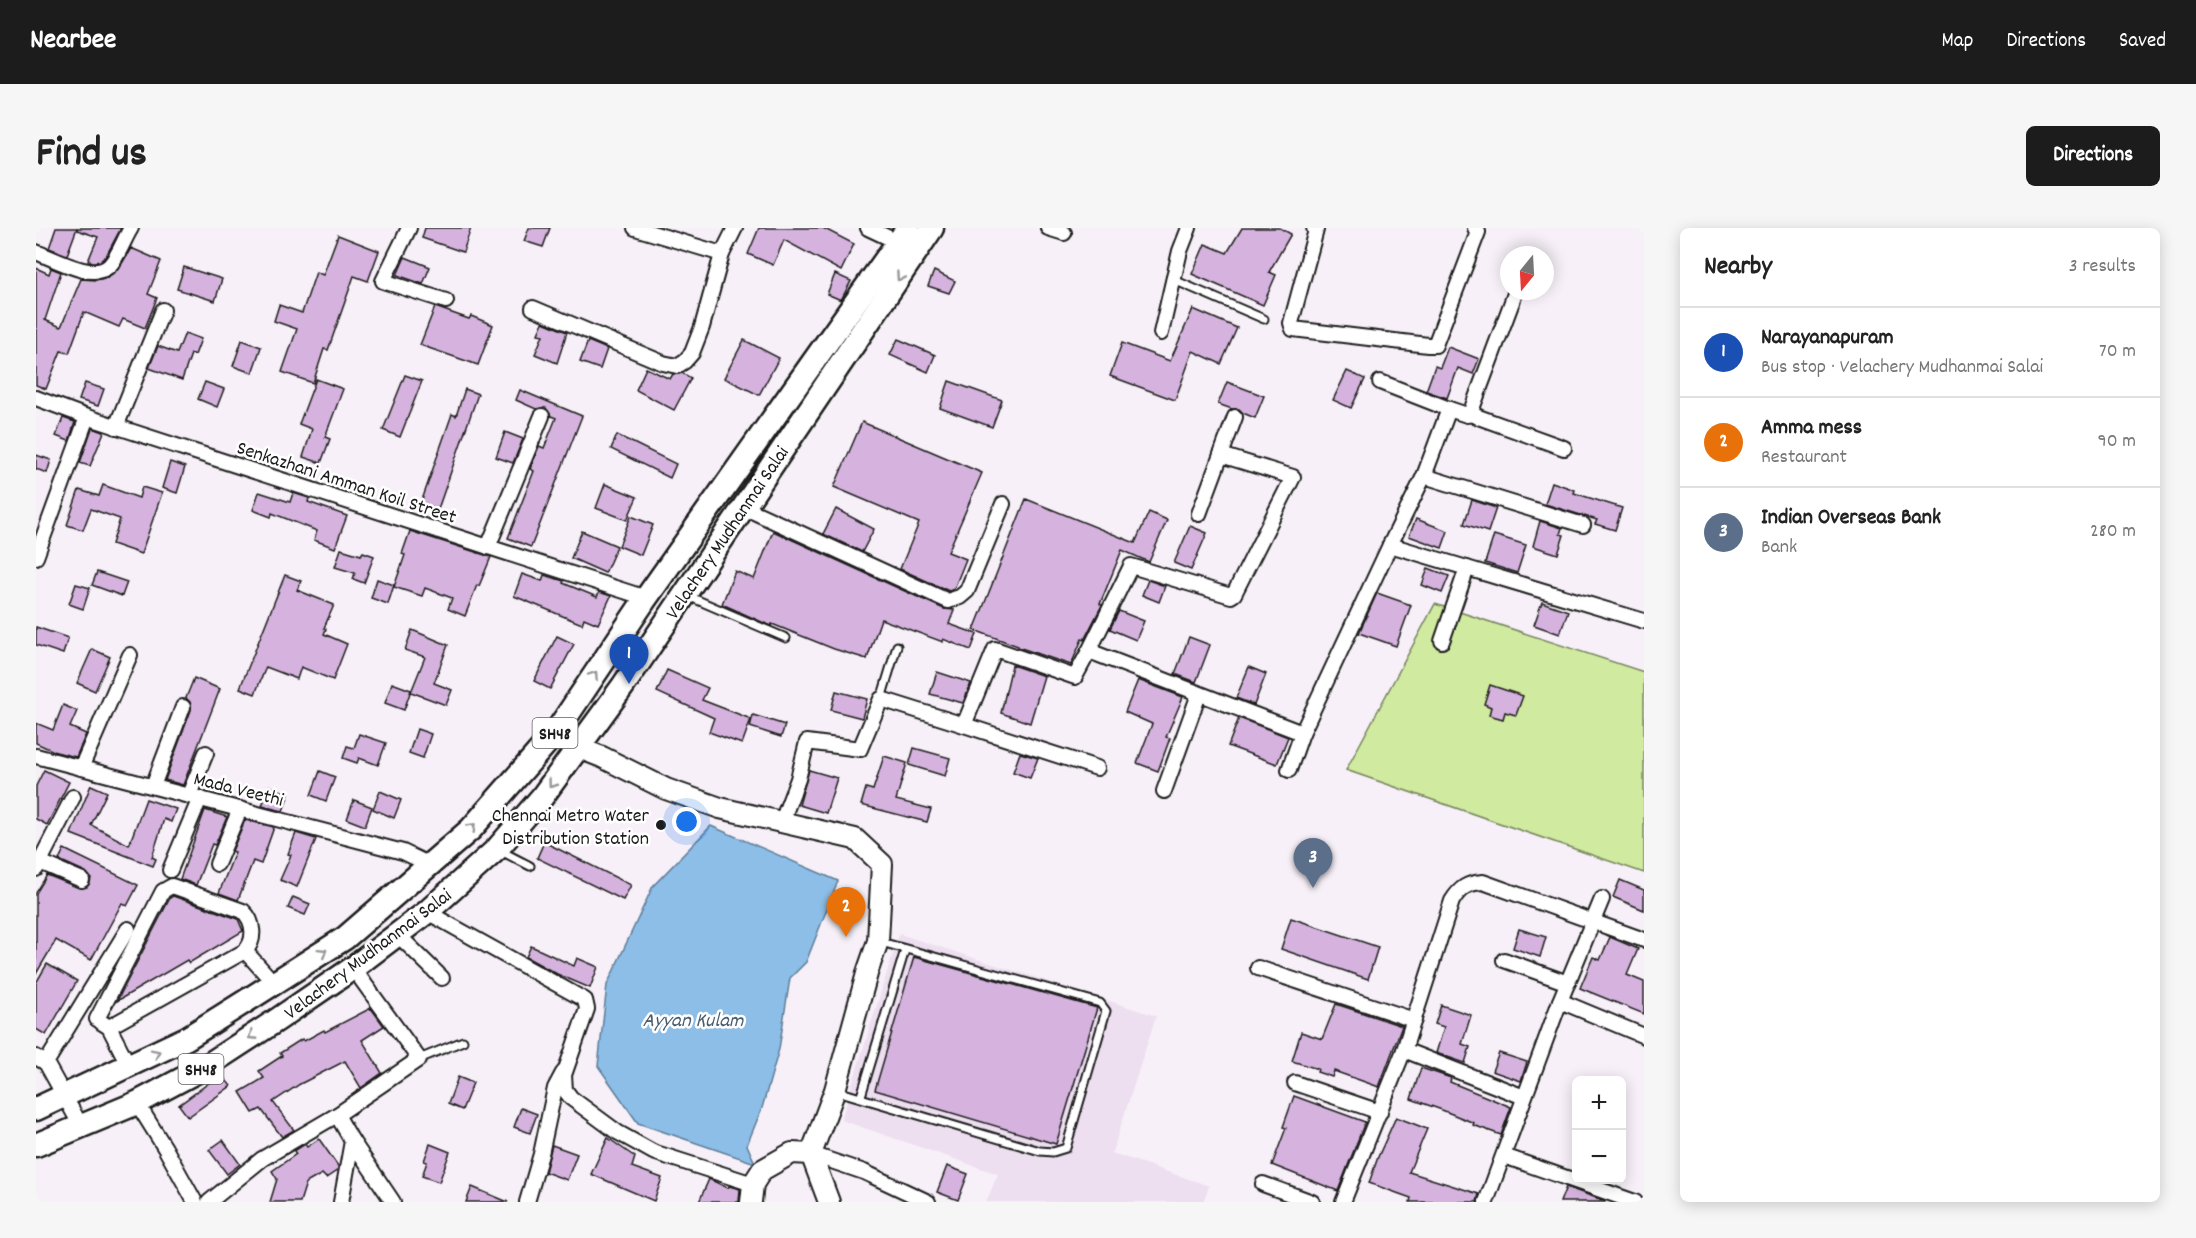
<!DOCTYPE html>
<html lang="en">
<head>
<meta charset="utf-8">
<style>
	body { margin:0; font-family:Dekko,sans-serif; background:#f6f6f6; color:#222 }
	.controls { position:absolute; right:18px; bottom:18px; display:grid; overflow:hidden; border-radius:9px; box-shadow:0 3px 15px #0003 }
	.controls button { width:54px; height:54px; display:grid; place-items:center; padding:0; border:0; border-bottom:2px solid #e0e0e0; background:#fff; color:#222; font:30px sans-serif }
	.compass { position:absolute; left:1464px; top:18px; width:54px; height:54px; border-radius:50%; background:#fff; box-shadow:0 3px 15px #0003; rotate:198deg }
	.you { position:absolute; left:651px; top:594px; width:21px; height:21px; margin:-15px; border:4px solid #fff; border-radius:50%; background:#1a73e8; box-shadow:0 0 0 9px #1a73e833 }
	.badge { display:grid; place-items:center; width:39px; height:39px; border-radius:50%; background:#1c1c1c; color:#fff; font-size:20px; font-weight:700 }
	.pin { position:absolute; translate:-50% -50px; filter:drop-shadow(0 2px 3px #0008) }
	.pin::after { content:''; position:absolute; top:32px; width:21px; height:18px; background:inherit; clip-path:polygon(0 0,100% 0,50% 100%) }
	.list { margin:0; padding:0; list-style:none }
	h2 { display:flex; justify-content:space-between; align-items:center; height:78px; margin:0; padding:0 24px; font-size:26px }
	h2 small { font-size:20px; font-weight:400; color:#767676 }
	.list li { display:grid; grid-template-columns:39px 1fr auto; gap:18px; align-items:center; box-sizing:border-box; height:90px; padding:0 24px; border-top:2px solid #e0e0e0 }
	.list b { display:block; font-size:22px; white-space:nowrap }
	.list p { margin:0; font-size:20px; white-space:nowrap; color:#767676 }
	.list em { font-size:20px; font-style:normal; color:#767676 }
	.map { position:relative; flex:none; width:1608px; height:974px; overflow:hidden; border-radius:9px }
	header { display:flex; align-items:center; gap:36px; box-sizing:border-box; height:84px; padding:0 30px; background:#1c1c1c; color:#fff }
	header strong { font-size:28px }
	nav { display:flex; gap:33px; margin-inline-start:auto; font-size:21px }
	.intro { display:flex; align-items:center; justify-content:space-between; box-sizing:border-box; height:144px; padding:0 36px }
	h1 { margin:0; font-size:42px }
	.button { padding:15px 27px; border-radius:9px; background:#1c1c1c; color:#fff; font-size:21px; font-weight:700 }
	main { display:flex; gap:36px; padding:0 36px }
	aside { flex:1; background:#fff; border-radius:9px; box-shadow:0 3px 15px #0003 }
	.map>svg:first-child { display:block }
</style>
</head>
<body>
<header>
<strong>Nearbee</strong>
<nav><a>Map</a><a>Directions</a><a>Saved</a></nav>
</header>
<div class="intro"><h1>Find us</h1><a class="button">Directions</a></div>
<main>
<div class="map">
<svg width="1608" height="974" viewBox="0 0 1608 974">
	<rect width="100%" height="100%" fill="#f7f0f8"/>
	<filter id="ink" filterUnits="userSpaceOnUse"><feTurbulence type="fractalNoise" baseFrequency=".0167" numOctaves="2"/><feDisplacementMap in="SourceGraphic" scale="12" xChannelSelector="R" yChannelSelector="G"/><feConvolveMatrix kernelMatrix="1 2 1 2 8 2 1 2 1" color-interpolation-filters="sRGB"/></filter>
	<g filter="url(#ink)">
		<path fill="#eddef0" d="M863,706l257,82 -44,137 97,33 -6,16h-217l12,-28 -157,-54z"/>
		<path fill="#d0eaa0" stroke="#76835e" stroke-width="1.5" d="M1399,376l209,68v201l-298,-103z"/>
		<path fill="#8cbee8" stroke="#5f7d96" stroke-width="1.5" d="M675,598l127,55 -32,81 -16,16 -11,71 -17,59 -15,37 8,18 -117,-40 -40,-57 9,-81 46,-99z"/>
		<g fill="#d5b3de" stroke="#1c1c1c" stroke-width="1.5">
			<path d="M20,0h21l-10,27 -18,-7z"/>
			<path d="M41,0h44l-15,28 -6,5 -6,1 -6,-1 10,-24 -21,-7z"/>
			<path d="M389,0h46l-8,24 -41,-14z"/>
			<path d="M493,0h21l-7,19 -19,-6z"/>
			<path d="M723,0h64l31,16 -13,27 -57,-31 -11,25 -25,-11z"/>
			<path d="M1206,0h38l11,6 -22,38 7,3 -13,30 -71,-31 13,-30 22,9z"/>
			<path d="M302,7l41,16 -11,30 -14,-5 -26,74 -4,-1 -11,34 -31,-11 15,-43 -23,-8 5,-16 23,8 14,-41 7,3z"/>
			<path d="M95,20l30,13 -13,33 9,4 -12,30 -22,-9 -4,8 -35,-15 -15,41 -8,-2 -15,38 -10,-4v-117l13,6 2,-6 10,4 -16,48 16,7 20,-48 15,1 12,-3 12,-10z"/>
			<path d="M369,29l25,10 -7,17 -26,-9z"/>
			<path d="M148,39l38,12 -7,22 -38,-12z"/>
			<path d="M898,43l21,10 -6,12 -21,-7z"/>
			<path d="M799,46l16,7 -10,19 -14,-6z"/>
			<path d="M399,79l34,12 2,-3 22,9 -15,40 -58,-20z"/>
			<path d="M1157,81l44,19 -16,36 -28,-13 -18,49 -65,-24 12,-33 48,18z"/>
			<path d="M507,94l24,10 -10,31 -22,-9 8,-19 -5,-1z"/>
			<path d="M149,105l16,6 -6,16 -4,-1 -9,26 -33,-12 9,-22 19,7z"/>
			<path d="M862,111l37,16 -7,17 -38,-17z"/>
			<path d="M206,112l19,7 -9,26 -19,-7z"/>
			<path d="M708,112l35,18 -20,37 -35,-17z"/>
			<path d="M552,113l19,8 -7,20 -20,-7z"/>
			<path d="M1412,119l31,12 -6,15 -15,-6 -11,30 -21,-7 9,-25 5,2z"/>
			<path d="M610,140l24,11 3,-5 9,-1 9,5 -17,32 -38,-20z"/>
			<path d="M1311,143l18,8 -14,29 -18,-8z"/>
			<path d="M369,147l17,6 -22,56 -17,-7z"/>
			<path d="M280,151l27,10 -18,48 5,2 -9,24 -18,-6 9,-28 -13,-5z"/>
			<path d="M913,153l53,19 -10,27 -52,-19z"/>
			<path d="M169,154l19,7 -7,18 -19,-8z"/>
			<path d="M1191,154l37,14 -9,22 -12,-5 -4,-4h-7l-14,-5z"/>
			<path d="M49,155l19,6 -6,17 -19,-6z"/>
			<path d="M429,161l13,5 -40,115 -17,-6 31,-89 4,2z"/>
			<path d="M484,162l62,26 -51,131 -23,-9 26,-67 -4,-2 9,-23 5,2 12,-30 -5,-2 -5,-8 -10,1 -20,-9z"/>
			<path d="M27,190l12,4 -6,19 -13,-5z"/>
			<path d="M826,194l120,51 -34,79 18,7 -12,30 -5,2 -49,-22 19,-46 -85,-36z"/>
			<path d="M56,200l12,4 -14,34 -10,-3z"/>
			<path d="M469,204l18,7 -10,24 -17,-6z"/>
			<path d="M581,207l59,29 -6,14 -59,-29z"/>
			<path d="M0,227l15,5 -4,13 -11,-4z"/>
			<path d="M134,234l15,5 -8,26 -15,-5z"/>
			<path d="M1516,254l23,8 -1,3 48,15 -7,22 -20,-6 2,-4 -52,-16z"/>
			<path d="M569,256l32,13 -10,23 -31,-12z"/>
			<path d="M67,257l36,13 3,-11 20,6 -21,61 -29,-10 8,-25 -29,-10 -8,21 -16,-5 12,-35 20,6z"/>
			<path d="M223,264l31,10 3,-9 16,5 -1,4 39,14 -12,32 -21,-8 3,-9 -45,-18 -1,4 -18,-7z"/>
			<path d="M990,271l109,44 14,-31 18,8 -18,42 -27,-12 -22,54 2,1 -18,35 -2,-1 -11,26 -53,-18v-1l-44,-16z"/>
			<path d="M1436,272l24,8 -8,24 -24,-8z"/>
			<path d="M800,281l38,20 -12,23 -39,-18z"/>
			<path d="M595,288l22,9 -12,30 -22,-9z"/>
			<path d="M1380,291l32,12 -6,17 -33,-12z"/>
			<path d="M1504,293l22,7 -2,6 4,1 -6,19 -25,-8z"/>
			<path d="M1154,298l17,7 -16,37 -17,-7z"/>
			<path d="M374,303l81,26 -12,29 -2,-1 -12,31 -17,-7 4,-11 -27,-10 -3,8 -28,-9 11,-32 -3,-1z"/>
			<path d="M546,303l35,15 -12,27 -34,-15z"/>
			<path d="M737,303l171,78 10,1 -5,14 28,10 -6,16 -28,-11v3l-62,-23 -14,40 -33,-10 -62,-25 -1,2 -49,-22 13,-33 19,8z"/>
			<path d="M1458,307l32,10 -9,28 -32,-10z"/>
			<path d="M305,321l20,6 2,-3 11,4 -10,27 -11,-4 2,-6 -20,-6z"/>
			<path d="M1392,340l21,8 -7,17 -20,-8z"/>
			<path d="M61,344l30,10 -5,14 -30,-11z"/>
			<path d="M486,346l20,7 2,-6 20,6 -1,2 34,14 2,-5 12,4 -13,28 -14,-6 -2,6 -68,-28z"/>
			<path d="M249,347l16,6 -4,9 37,15 -10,23 2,1 -2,5 23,10 -14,36 -32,-13 -4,12 -31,-12 -11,27 -15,-6z"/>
			<path d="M341,351l17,6 -6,19 -17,-6z"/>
			<path d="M1112,352l17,6 -6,16 -17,-7z"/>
			<path d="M40,356l14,4 -7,21 -14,-5z"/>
			<path d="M1341,365l34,12 -15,41 -37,-13z"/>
			<path d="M1506,374l26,9 -8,23 -26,-9z"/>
			<path d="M1083,383l25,10 -8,19 -26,-11z"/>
			<path d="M0,399l32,11 -5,16 -27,-9z"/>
			<path d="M376,402l36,15 -14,38 18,7 -6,15 -35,-13 14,-35 -20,-7z"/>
			<path d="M521,408l17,8 -24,45 -16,-8z"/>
			<path d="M1153,409l21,8 -14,37 -21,-8z"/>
			<path d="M56,421l18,8 -15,34 -18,-8z"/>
			<path d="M976,437l32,11 -14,47 -29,-10z"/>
			<path d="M1213,439l17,7 -12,31 -18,-7z"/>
			<path d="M631,442l41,18 -6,12 49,19 -9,25 -33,-12 5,-14 -57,-26z"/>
			<path d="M901,444l34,11 -8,20 -33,-9z"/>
			<path d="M158,450l26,11 -37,96 -18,-5 26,-70 -1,-8 -4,-4z"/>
			<path d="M1102,452l45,17 -17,40 4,1 -12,33 -21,-8 15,-39 -27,-12z"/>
			<path d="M356,455l19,7 -7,20 -19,-7z"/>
			<path d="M1454,457l33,11 -7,19 -11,-3 -2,7 -14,-4 2,-8 -7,-3z"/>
			<path d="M800,463l31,8 -5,19 -31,-8z"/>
			<path d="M27,477l14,6 -7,16 16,7 -10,23 -20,-5 -20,-9v-20l17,7z"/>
			<path d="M717,487l32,10 -4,12 -31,-10z"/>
			<path d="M1203,490l49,19 -11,27 -49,-18z"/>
			<path d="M381,501l14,5 -8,24 -14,-5z"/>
			<path d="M323,506l27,9 -8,22 -19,-7 -2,5 -14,-5 4,-12 7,2z"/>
			<path d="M878,520l36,10 -5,18 -36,-11z"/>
			<path d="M984,525l18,5 -8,20 -17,-6z"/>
			<path d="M848,528l23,7 -11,37 35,9 -4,13 -66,-17 5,-17 7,2z"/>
			<path d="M8,542l25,12 -22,43 -11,-6v-33z"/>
			<path d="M773,542l28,8 -11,35 -27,-8z"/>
			<path d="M284,543l15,6 -9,24 -15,-6z"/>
			<path d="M55,557l16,7 -16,33 38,20 17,-46 30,10 -5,13 -7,-3 -12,38 4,2 -3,7 -82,-32z"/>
			<path d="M233,558l20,8 -6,17 -21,-5z"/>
			<path d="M344,563l21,9 -7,18 -21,-9z"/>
			<path d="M318,572l18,7 -7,19 -18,-7z"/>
			<path d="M169,582l22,7 -12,28 -3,-1 -16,41 -16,-6z"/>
			<path d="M209,592l29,7 -13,37 -8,-3 -15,39 -19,-7 16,-41 -3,-1z"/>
			<path d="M260,605l20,6 -19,48 -17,-7 11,-25 -3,-1z"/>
			<path d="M508,614l87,43 -8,15 -86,-42z"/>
			<path d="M28,621l74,36 -11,21 -5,-3 -31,57 -35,-20 -20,34v-81l11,-18 32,13 8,-1 3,-4 1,-5 -5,-6 -27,-12z"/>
			<path d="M1584,652l24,10v20l-31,-13z"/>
			<path d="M137,668l65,23 5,12 -54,32 -2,-3 -70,41 53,-103z"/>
			<path d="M257,669l17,7 -5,11 -17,-7z"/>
			<path d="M1255,690l87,29 -10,32 -87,-30z"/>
			<path d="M1483,701l27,8 -6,20 -27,-9z"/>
			<path d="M1574,709l28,12 -11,26 17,7v32l-64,-26 13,-31 7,3z"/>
			<path d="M495,718l43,20 3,-8 21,9 -8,21 -33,-14 -31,-17z"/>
			<path d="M878,729l183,51 -41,136 -181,-54z"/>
			<path d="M11,736l30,17 -31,54 -10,-6v-46z"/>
			<path d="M1300,776l66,22 -23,61 -45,-16 -2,6 -15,-5 1,-3 -26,-8 9,-29 21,7z"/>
			<path d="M1405,777l30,10 -9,29 8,3 -5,16 -29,-10 8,-26 -9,-3z"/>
			<path d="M335,780l13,18 -22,14 20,33 -21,15 -16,-27 -45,23 -27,18 21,28 -12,7 -21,-28 -8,4 -13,-21 24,-14 -5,-7 23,-15 -2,-3 22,-14 2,2 20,-11 1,2z"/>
			<path d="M1463,825l28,9 -6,19 -29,-10z"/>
			<path d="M1385,840l30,10 -1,4 61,25 -10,28 -28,-10 1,-2 -32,-13 -31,-11z"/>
			<path d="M185,846l10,12 -43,31 -9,-12z"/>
			<path d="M422,849l15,6 -11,27 -14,-6z"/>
			<path d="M1258,868l71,26 -27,69 -66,-26 14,-37 -3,-1z"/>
			<path d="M485,880l16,6 -7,19 -16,-6z"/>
			<path d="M1360,889l31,12 -18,43 70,22 -2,8h-67l1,-4 -42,-15 9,-26z"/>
			<path d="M572,910l27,19 -3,10 30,11 -8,23 -63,-27z"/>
			<path d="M283,911l19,27v4l-12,8 -4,-4 -16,9 -6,19h-30l7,-23 -5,-8 24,-17 -2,-3 11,-7 2,3z"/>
			<path d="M187,912l17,24 -13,10 -18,-24z"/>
			<path d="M394,916l20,8 -11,30 -17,-6 5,-14 -3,-1z"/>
			<path d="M516,917l25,9 -10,26 -22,-8z"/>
			<path d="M911,938l21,8 -10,26 -21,-8z"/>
			<path d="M673,951l19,9 1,-2 11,3 -1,13h-40z"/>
			<path d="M436,959l36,15h-42z"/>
			<path d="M1530,959l39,14v1h-45z"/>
		</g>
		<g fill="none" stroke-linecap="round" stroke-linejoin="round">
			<g stroke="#1c1c1c" stroke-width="11">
				<g id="lane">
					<path d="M1138,52l90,39"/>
					<path d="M652,368l98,42"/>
					<path d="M845,471l16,-53"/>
					<path d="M465,623l29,15"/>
					<path d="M383,831l44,-18"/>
					<path d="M801,863l203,60 13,1 13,-4 40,-137 -6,-8 -219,-61"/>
					<path d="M825,868l44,-146"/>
				</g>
			</g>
			<g stroke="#1c1c1c" stroke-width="18">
				<g id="street">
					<path d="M373,0l-26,53 63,20"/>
					<path d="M599,0l87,26"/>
					<path d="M832,0l36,17"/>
					<path d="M1012,0l16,5"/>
					<path d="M1278,0l2,2 -25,93 2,6 135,16h7l43,-113 -3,-4"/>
					<path d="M0,24c19,7 58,30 74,13 9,-10 14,-26 21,-37"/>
					<path d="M497,80l130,55 14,3 8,-5 7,-8 10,-26 20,-73 13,-26"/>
					<path d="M1125,105l19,-82 9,-23"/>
					<path d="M1344,154l69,27"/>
					<path d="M0,170l51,19 525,170 28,9 4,5"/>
					<path d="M1434,186l94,34"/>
					<path d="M80,199l47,-117"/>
					<path d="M1388,248l159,49"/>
					<path d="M707,279l205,94 12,-4 7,-6 36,-87"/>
					<path d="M1163,286l36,-97"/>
					<path d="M1354,317l34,-69 25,-67 18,6 3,-1 46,-123"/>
					<path d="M452,319l54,-131"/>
					<path d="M0,329l51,-140"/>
					<path d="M1406,413l25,-73"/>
					<path d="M1053,423l42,-85 100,30 3,-2 59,-117 -72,-22"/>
					<path d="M928,497l133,43"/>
					<path d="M0,528l367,96 27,13"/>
					<path d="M45,540l49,-113"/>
					<path d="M1253,542l13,-37 88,-188 254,76"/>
					<path d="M117,558l30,-79"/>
					<path d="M1128,563l35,-97"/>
					<path d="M153,567l17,-42"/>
					<path d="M746,593l16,-42 9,-37 53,7 21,-50 83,26 31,-76 80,28 14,-26 213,82"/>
					<path d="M4,634l42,18"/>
					<path d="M181,636l23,-55"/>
					<path d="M0,641l37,-72"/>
					<path d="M134,642l30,-72"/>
					<path d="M391,684l158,88 2,9 -23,66 1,15 6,8 46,34 36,20 100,32"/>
					<path d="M361,706l45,44"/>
					<path d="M1468,732l64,23"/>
					<path d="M1222,740l156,52"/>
					<path d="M1524,773l84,35"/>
					<path d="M61,791l66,-128 9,-5 71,25c11,10 13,29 2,40"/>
					<path d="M65,794l8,5 20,39"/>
					<path d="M73,799l136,-76 29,32"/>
					<path d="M1368,822l120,47"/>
					<path d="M0,829l10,6 35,63"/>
					<path d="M10,835l82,-134"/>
					<path d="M1259,855l85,29"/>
					<path d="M101,875l28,45 30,54"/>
					<path d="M301,887l15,26 41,61"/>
					<path d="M775,926l53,18 64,30"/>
					<path d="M1468,928l131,46"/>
					<path d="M1227,956l49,18"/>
					<path d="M173,974l53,-43 75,-44 82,-56 -66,-91"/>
					<path d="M305,974l11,-61"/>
					<path d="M491,974l14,-48 14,-66 8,-15"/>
					<path d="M1307,974l61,-152 48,-149c8,-13 15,-18 31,-19l161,58"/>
					<path d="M1450,974l74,-201 42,-102"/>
				</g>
			</g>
			<g stroke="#1c1c1c" stroke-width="24">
				<g id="secondary">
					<path d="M543,520l23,9 64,32 54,19 135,31 27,25 -4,77 -10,29 -33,120 -24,64 18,48"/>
					<path d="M715,974l2,-18 9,-14 30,-17 19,1"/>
				</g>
			</g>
			<g stroke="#1c1c1c" stroke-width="27">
				<g id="primary">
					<path d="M0,881l151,-71 67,-42 91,-58 126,-109 85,-97 88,-131 264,-373"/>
					<path d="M0,917l101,-42 68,-36 72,-47 76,-52 74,-56 70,-63 45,-52 81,-111 309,-458"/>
				</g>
			</g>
			<use href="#lane" stroke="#fff" stroke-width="7"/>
			<use href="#street" stroke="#fff" stroke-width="14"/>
			<use href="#secondary" stroke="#fff" stroke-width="20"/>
			<use href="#primary" stroke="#fff" stroke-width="22"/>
		</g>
		<defs><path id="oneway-chevron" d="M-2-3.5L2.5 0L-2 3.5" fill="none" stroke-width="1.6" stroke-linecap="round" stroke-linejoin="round" transform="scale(1.5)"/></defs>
		<g stroke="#999">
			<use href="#oneway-chevron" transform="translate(864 49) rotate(124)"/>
			<use href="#oneway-chevron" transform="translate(558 447) rotate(-56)"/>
			<use href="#oneway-chevron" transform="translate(516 556) rotate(127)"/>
			<use href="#oneway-chevron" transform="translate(436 599) rotate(-46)"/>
			<use href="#oneway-chevron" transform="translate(287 724) rotate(-32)"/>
			<use href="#oneway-chevron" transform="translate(216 808) rotate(147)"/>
			<use href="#oneway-chevron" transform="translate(120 825) rotate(-26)"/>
		</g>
	</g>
	<circle fill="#1c1c1c" stroke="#fff" stroke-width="2" cx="625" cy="597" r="6"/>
	<g text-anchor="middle" stroke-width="5" stroke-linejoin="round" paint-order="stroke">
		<g fill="#fff" stroke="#606060" stroke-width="1.5">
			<rect x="496.5" y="490" width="45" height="30" rx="4.5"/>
			<rect x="142.5" y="826" width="45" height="30" rx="4.5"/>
		</g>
		<g font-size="18" font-weight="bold" fill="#1c1c1c">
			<text x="519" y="511">SH48</text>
			<text x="165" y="847">SH48</text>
		</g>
		<g font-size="20" fill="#1c1c1c" stroke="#fff">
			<text transform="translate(311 253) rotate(18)" y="7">Senkazhani Amman Koil Street</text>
			<text transform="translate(690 304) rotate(-56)" y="7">Velachery Mudhanmai Salai</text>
			<text transform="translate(203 560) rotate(14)" y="7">Mada Veethi</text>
			<text transform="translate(331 725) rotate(-37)" y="7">Velachery Mudhanmai Salai</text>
		</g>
		<g font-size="20" fill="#1c1c1c" stroke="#fff" text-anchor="end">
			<text x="613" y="593">Chennai Metro Water<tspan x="613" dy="23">Distribution Station</tspan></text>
		</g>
		<g font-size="21" font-style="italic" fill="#495d6e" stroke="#fff">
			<text x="657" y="798">Ayyan Kulam</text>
		</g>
	</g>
</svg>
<div class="controls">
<button>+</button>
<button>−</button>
</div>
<svg class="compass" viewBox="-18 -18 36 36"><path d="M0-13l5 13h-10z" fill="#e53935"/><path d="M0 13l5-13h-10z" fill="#767676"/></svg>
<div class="you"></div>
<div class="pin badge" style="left:593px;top:456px;background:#1a4fb4">1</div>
<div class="pin badge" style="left:810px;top:709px;background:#e8710a">2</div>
<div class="pin badge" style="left:1277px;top:660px;background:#5c6f8a">3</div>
</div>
<aside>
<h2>Nearby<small>3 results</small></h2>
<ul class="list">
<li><span class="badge" style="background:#1a4fb4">1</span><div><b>Narayanapuram</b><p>Bus stop · Velachery Mudhanmai Salai</p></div><em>70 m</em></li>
<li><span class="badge" style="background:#e8710a">2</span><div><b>Amma mess</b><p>Restaurant</p></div><em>90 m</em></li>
<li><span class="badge" style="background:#5c6f8a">3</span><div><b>Indian Overseas Bank</b><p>Bank</p></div><em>280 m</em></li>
</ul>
</aside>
</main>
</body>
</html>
